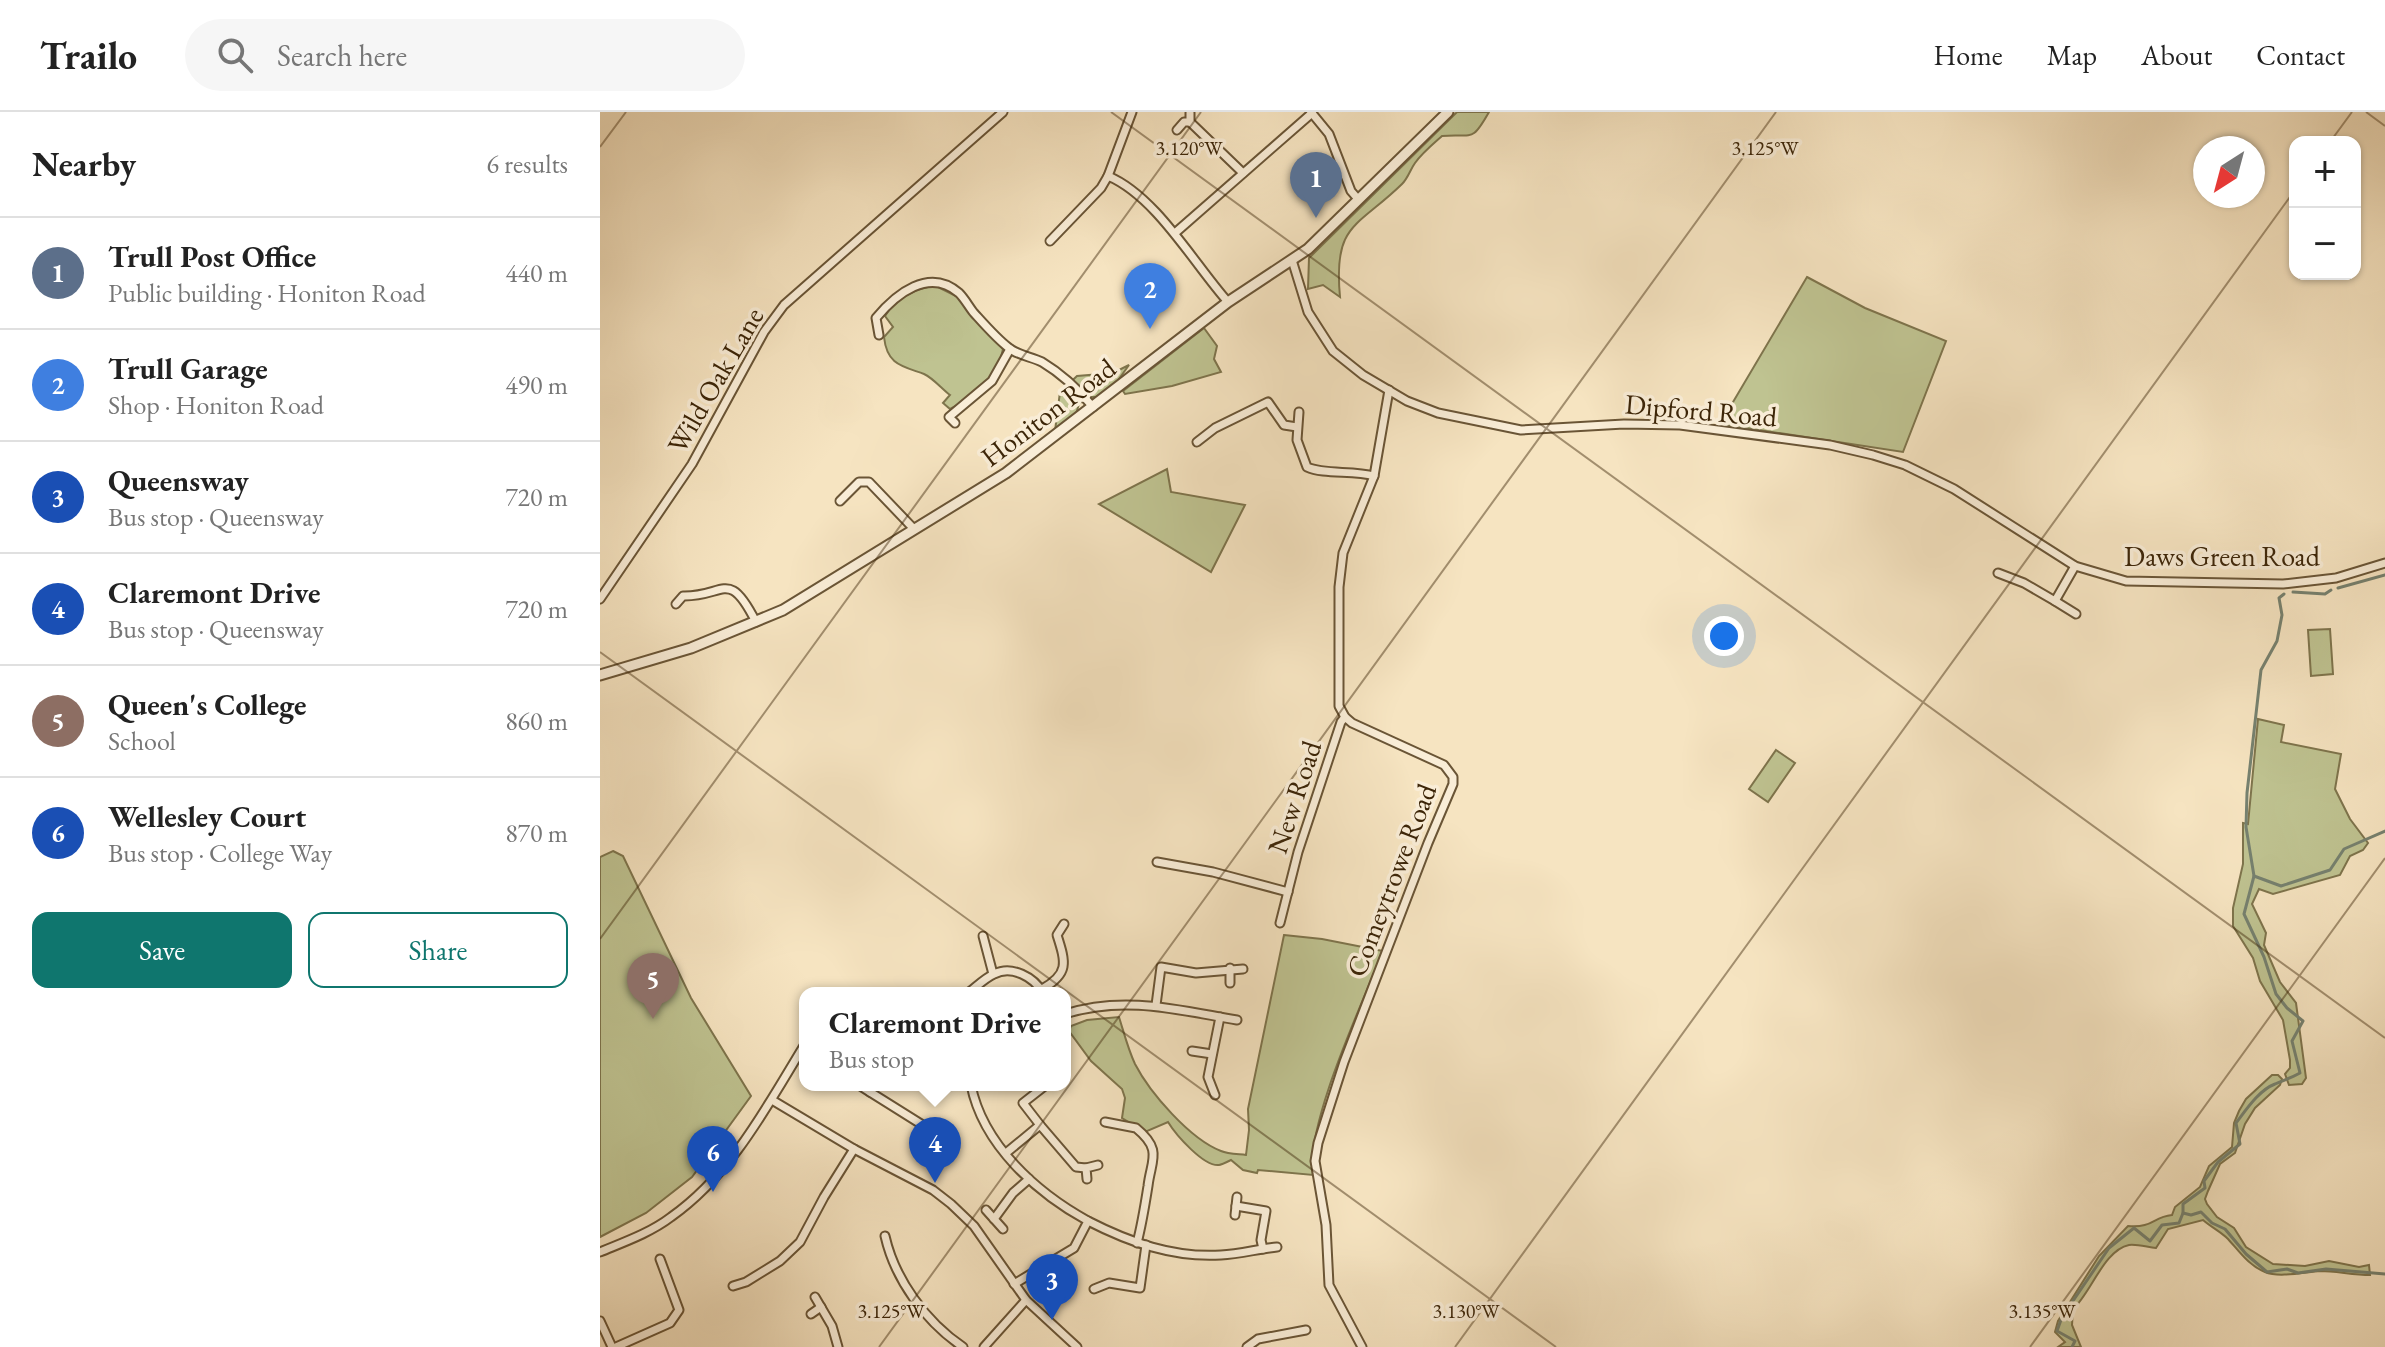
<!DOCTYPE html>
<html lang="en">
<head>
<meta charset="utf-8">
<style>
	body { margin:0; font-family:"EB Garamond",serif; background:#f6f6f6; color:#222 }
	.controls { position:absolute; right:24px; top:24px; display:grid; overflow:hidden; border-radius:16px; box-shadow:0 2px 6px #0004 }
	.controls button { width:72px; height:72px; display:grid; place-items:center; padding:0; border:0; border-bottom:2px solid #e0e0e0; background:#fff; color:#222; font:40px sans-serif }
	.compass { position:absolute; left:1593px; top:24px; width:72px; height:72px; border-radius:50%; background:#fff; box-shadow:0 2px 6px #0004; rotate:216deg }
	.you { position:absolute; left:1124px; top:524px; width:28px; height:28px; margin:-20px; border:6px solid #fff; border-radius:50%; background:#1a73e8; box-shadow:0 0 0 12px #1a73e833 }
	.badge { display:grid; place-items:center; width:52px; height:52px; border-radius:50%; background:#0f766e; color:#fff; font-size:26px; font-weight:700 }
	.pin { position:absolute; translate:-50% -66px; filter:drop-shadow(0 2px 4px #0008) }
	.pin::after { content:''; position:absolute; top:42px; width:28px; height:24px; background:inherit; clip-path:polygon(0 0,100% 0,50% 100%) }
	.popup { position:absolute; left:199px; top:875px; width:272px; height:104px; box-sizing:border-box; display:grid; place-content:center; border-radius:16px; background:#fff; filter:drop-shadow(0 2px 6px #0005); font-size:26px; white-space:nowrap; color:#767676 }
	.popup b { font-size:30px; color:#222 }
	.popup::after { content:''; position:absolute; left:50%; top:100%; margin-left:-16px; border:16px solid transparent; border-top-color:#fff }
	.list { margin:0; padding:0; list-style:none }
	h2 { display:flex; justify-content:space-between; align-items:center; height:104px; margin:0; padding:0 32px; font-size:34px }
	h2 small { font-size:26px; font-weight:400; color:#767676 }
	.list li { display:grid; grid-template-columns:52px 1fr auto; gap:24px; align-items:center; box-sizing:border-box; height:112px; padding:0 32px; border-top:2px solid #e0e0e0 }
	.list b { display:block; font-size:30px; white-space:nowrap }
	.list p { margin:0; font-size:26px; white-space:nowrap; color:#767676 }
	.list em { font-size:26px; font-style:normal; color:#767676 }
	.actions { display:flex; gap:16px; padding:24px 32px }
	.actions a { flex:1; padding:18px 0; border:2px solid #0f766e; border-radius:16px; text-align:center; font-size:28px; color:#0f766e }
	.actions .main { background:#0f766e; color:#fff }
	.icon { flex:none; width:44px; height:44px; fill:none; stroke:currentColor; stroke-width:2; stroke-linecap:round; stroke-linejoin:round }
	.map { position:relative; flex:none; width:1785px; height:1235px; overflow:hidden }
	header { display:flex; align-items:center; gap:48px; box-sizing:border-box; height:112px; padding:0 40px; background:#fff; border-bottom:2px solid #e0e0e0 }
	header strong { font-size:38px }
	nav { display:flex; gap:44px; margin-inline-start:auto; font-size:28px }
	.search { width:560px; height:72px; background:#f6f6f6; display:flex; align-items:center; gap:20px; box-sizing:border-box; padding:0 28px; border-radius:44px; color:#767676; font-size:30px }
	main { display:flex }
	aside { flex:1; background:#fff }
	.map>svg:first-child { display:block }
</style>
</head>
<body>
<header>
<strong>Trailo</strong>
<div class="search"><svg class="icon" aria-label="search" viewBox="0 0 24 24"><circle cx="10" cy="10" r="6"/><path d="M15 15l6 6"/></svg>Search here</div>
<nav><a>Home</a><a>Map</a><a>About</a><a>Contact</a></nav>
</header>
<main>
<aside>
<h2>Nearby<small>6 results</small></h2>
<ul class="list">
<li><span class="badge" style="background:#5c6f8a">1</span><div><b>Trull Post Office</b><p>Public building · Honiton Road</p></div><em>440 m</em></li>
<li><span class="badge" style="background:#3f7fe0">2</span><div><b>Trull Garage</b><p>Shop · Honiton Road</p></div><em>490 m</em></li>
<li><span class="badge" style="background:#1a4fb4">3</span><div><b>Queensway</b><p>Bus stop · Queensway</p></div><em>720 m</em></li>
<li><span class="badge" style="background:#1a4fb4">4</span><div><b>Claremont Drive</b><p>Bus stop · Queensway</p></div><em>720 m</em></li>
<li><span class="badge" style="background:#8d6e63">5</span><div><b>Queen's College</b><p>School</p></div><em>860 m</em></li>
<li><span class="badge" style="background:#1a4fb4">6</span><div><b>Wellesley Court</b><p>Bus stop · College Way</p></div><em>870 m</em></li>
</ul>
<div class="actions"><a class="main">Save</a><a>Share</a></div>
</aside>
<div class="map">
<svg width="1785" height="1235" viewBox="0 0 1785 1235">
	<rect width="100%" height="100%" fill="#f6e4c1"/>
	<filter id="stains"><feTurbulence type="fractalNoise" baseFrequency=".0025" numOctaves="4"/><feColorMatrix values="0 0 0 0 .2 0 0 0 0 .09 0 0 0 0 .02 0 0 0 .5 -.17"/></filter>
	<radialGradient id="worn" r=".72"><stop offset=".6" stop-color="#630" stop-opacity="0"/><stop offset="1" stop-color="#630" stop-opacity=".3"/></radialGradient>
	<g fill="#bfc391" stroke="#7e744c" stroke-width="2">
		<path d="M857,0h32c-18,32 -16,21 -47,24 -9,8 -20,17 -27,27 -5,7 -7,15 -13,21 -45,44 -69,39 -62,113l-17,-12 -15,4 1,-31z"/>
		<path d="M1207,165l58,31 81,33 -43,111 -183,-28z"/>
		<path d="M336,174l22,11 45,52c-4,26 -29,49 -53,60l-7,-6 7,-8c-8,-6 -17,-17 -26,-21 -22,-8 -37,-9 -40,-37l9,-10 -8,-11c10,-17 32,-29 51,-30z"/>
		<path d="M604,216l13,18 -3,13 7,13 -49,14 -47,8 -2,-3z"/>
		<path d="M529,253l-13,18 -17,14h-12l-8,7 -3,10 -21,17 5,-39 17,-16 36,-3z"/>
		<path d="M567,357l4,23 74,13 -34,67 -112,-68z"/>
		<path d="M1730,517l3,45 -22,2 -3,-46z"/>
		<path d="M1658,607l26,6 -3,17 60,12 -6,35 15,30 18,24 -5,7 -13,6 -10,19 -67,19 -14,-5 -7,15 14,29 -2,12 16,37 16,21 10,75 -4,6 -13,1 -4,-11 5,-6v-8l-7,-40 -23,-39 -7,-23 -20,-32v-18l10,-44v-41l5,1z"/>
		<path d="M1176,638l19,13 -27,39 -19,-13z"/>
		<path d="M13,739l10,5 68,142 60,98 -59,81 -46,36 -46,24v-380z"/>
		<path d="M684,823l38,4 61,12c-20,51 -78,174 -70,224l-55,-5 -1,3 -14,-3 -12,-10c-2,1 -10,5 -12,5 -15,2 -43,-30 -51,-43l-23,10 -23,-14 3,-20 -3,-9 -31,-28 -22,-30 2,-5 16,-6 32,-3c5,16 9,32 16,47 15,29 55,75 86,87 7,3 17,3 25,4l3,-25 -1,-21z"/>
		<path d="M1672,963h6l4,4 -2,6 -25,23 -10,16 -10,29 -15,11 -12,27 -3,8 2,5 10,13 17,11 12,19 27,17 32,2 24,-5 30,6 10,-2 1,10c-17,0 -34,-4 -50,-4 -15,1 -41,7 -55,1 -16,-6 -26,-21 -37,-33 -7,-7 -17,-12 -25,-19l-35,9 -12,19c-9,-1 -19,-4 -27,-3 -25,5 -38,48 -56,64l-1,16 9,22h-23l7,-5 -10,-10 3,-11 41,-65 29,-30c26,2 24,-9 44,-11l3,-8 25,-20 9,-21 23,-19 2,-24 5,-12 7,-12z"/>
	</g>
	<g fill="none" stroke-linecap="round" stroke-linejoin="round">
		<g stroke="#76816f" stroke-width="3">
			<path d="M1738,476l47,-13"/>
			<path d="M1693,480l32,2 6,-4"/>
			<path d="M1654,764l-8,-49 1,-34 14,-123 16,-29 5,-26 -3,-17 5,-4"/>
			<path d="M1583,1101l8,2 10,-3 11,11 13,6 21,25 21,18 20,-3 11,4 28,-4 59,5"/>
			<path d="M1472,1235l3,-6 -18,-10 5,-14 47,-69 25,-20 16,13 12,-16 17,-2 4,-10v-9l22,-16 -1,-7 14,-19 22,-18 -4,-21c10,-13 23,-33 39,-39 9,-4 16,-6 25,-11l-8,-32 11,-20 -16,-13 -11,-14 -12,-37 -20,-43 10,-38 27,10 49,-16 14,-21 41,-18"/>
		</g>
		<g stroke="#6a5536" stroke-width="11">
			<g id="minor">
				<path d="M711,0l18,22 22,57 7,8"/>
				<path d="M590,10l53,51"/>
				<path d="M577,18l7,-8h6v-9"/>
				<path d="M508,64l24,-64"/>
				<path d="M575,121l137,-120"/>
				<path d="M450,129l51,-53 7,-12c48,20 86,88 120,126"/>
				<path d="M692,148l16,52 25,39 30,24 44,26 31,12 83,17 103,-6 56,1 150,20 43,10 32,10 49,24 121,77 51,15 157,3 53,-6 49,-15"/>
				<path d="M279,223l-3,-17c20,-24 53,-51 83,-25 6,6 10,14 15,20 10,11 23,26 35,35 8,7 23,9 33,14 20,12 36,27 51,45"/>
				<path d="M699,300l-2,28 10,27c17,8 46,3 67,9"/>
				<path d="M355,311l-6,-6 43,-36 18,-32"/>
				<path d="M597,330l18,-14 53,-26 16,23 13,2"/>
				<path d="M240,389l19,-19h10l44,46"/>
				<path d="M1398,461l26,10 31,18 20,-35"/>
				<path d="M0,487l92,-135 72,-132 20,-27 219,-193"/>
				<path d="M1455,489l21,13"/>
				<path d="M76,492l7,-8c42,1 45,-29 73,26"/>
				<path d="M557,750l56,10 75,20"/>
				<path d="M680,811l18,-71 43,-130 4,-5"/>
				<path d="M383,824l10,38"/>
				<path d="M630,856v15"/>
				<path d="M442,877c27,-15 24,-26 15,-54l7,-11"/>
				<path d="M368,881c8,-6 17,-15 26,-19 18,-9 40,3 49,19"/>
				<path d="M556,893l5,-38 35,6 47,-4"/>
				<path d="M465,902c59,-19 113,-4 172,6"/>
				<path d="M592,939l20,3"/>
				<path d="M259,973l11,7"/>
				<path d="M275,973l-5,7 51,32"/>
				<path d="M371,973c12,60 66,108 117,136l-14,27 -60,36"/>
				<path d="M615,983l-7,-18 12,-60"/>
				<path d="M172,988l82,49 79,41 18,14 23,22 52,74 51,47"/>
				<path d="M505,1010l31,6c27,22 15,32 12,58 -3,19 -6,38 -11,57"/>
				<path d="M440,1013l-17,-22 23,-18"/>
				<path d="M406,1041l34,-28 36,42 10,1"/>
				<path d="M487,1067l-1,-11 12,-3"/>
				<path d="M636,1094l30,5 -5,29 2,9"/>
				<path d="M386,1098l17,19"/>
				<path d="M635,1103l2,-18"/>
				<path d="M394,1107l19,-26 16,-14"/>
				<path d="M488,1109c41,21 85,37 133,34 19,-1 37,-6 56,-8"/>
				<path d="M285,1124c10,44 41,86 78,111"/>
				<path d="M0,1140c24,-10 50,-19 71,-35 61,-43 96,-111 134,-173"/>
				<path d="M133,1174l13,-4 34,-21 20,-19 24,-45 30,-48"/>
				<path d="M494,1177l15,-6 31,5 6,-43"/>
				<path d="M215,1185l17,29 6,21"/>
				<path d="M211,1202l10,-7"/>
				<path d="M0,1209l12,26"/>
				<path d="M16,1235l54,-24 9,-13 -19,-51"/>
				<path d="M384,1235l42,-47"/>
				<path d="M647,1235l11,-8 48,-9"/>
				<path d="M762,1235l-33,-62 -3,-60 -11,-64 3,-18 26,-81 84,-219 25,-59v-7l-9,-12 -92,-42 -7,-6 -6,-11v-119l4,-34 31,-77 15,-86"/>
			</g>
		</g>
		<g stroke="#6a5536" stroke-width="13">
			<path id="tertiary" d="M0,563l91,-27 92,-38 223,-137 222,-171 80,-53 140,-137"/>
		</g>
		<use href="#minor" stroke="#f9edd7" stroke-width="7"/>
		<use href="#tertiary" stroke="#f9edd7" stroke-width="9"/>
	</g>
	<path fill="none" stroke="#3c2508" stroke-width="2" stroke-opacity="0.45" d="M511,0l1274,926M1766,0l19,14M1730,30l22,-30M0,35l26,-35M0,540l956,695M0,827l601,-827M279,1235l897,-1235M855,1235l840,-1157M1430,1235l355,-489"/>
	<g text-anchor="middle" stroke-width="7" stroke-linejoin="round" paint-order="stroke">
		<g font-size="28" fill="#3c2508" stroke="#f9edd7">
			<text transform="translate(115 268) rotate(-60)" y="10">Wild Oak Lane</text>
			<text transform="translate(1101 298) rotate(5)" y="10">Dipford Road</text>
			<text transform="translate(448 300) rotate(-37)" y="10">Honiton Road</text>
			<text x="1622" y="454">Daws Green Road</text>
			<text transform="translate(694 685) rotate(-72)" y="10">New Road</text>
			<text transform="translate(791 768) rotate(-69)" y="10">Comeytrowe Road</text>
		</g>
	</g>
	<g font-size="20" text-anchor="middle" fill="#3c2508" stroke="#f9edd7" stroke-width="7" stroke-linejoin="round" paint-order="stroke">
		<text x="1165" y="43">3.125°W</text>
		<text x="589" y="43">3.120°W</text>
		<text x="291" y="1206">3.125°W</text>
		<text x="866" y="1206">3.130°W</text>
		<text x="1442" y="1206">3.135°W</text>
	</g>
	<rect width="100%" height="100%" filter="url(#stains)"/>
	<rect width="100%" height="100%" fill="url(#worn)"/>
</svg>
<div class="controls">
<button>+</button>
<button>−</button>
</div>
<svg class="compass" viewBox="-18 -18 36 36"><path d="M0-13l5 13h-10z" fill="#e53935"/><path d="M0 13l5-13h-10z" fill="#767676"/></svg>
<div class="you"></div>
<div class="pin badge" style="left:716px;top:106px;background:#5c6f8a">1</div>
<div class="pin badge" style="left:550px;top:217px;background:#3f7fe0">2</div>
<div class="pin badge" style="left:452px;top:1208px;background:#1a4fb4">3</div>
<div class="pin badge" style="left:335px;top:1071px;background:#1a4fb4">4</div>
<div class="popup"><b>Claremont Drive</b>Bus stop</div>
<div class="pin badge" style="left:53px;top:907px;background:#8d6e63">5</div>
<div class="pin badge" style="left:113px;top:1080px;background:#1a4fb4">6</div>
</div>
</main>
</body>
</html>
